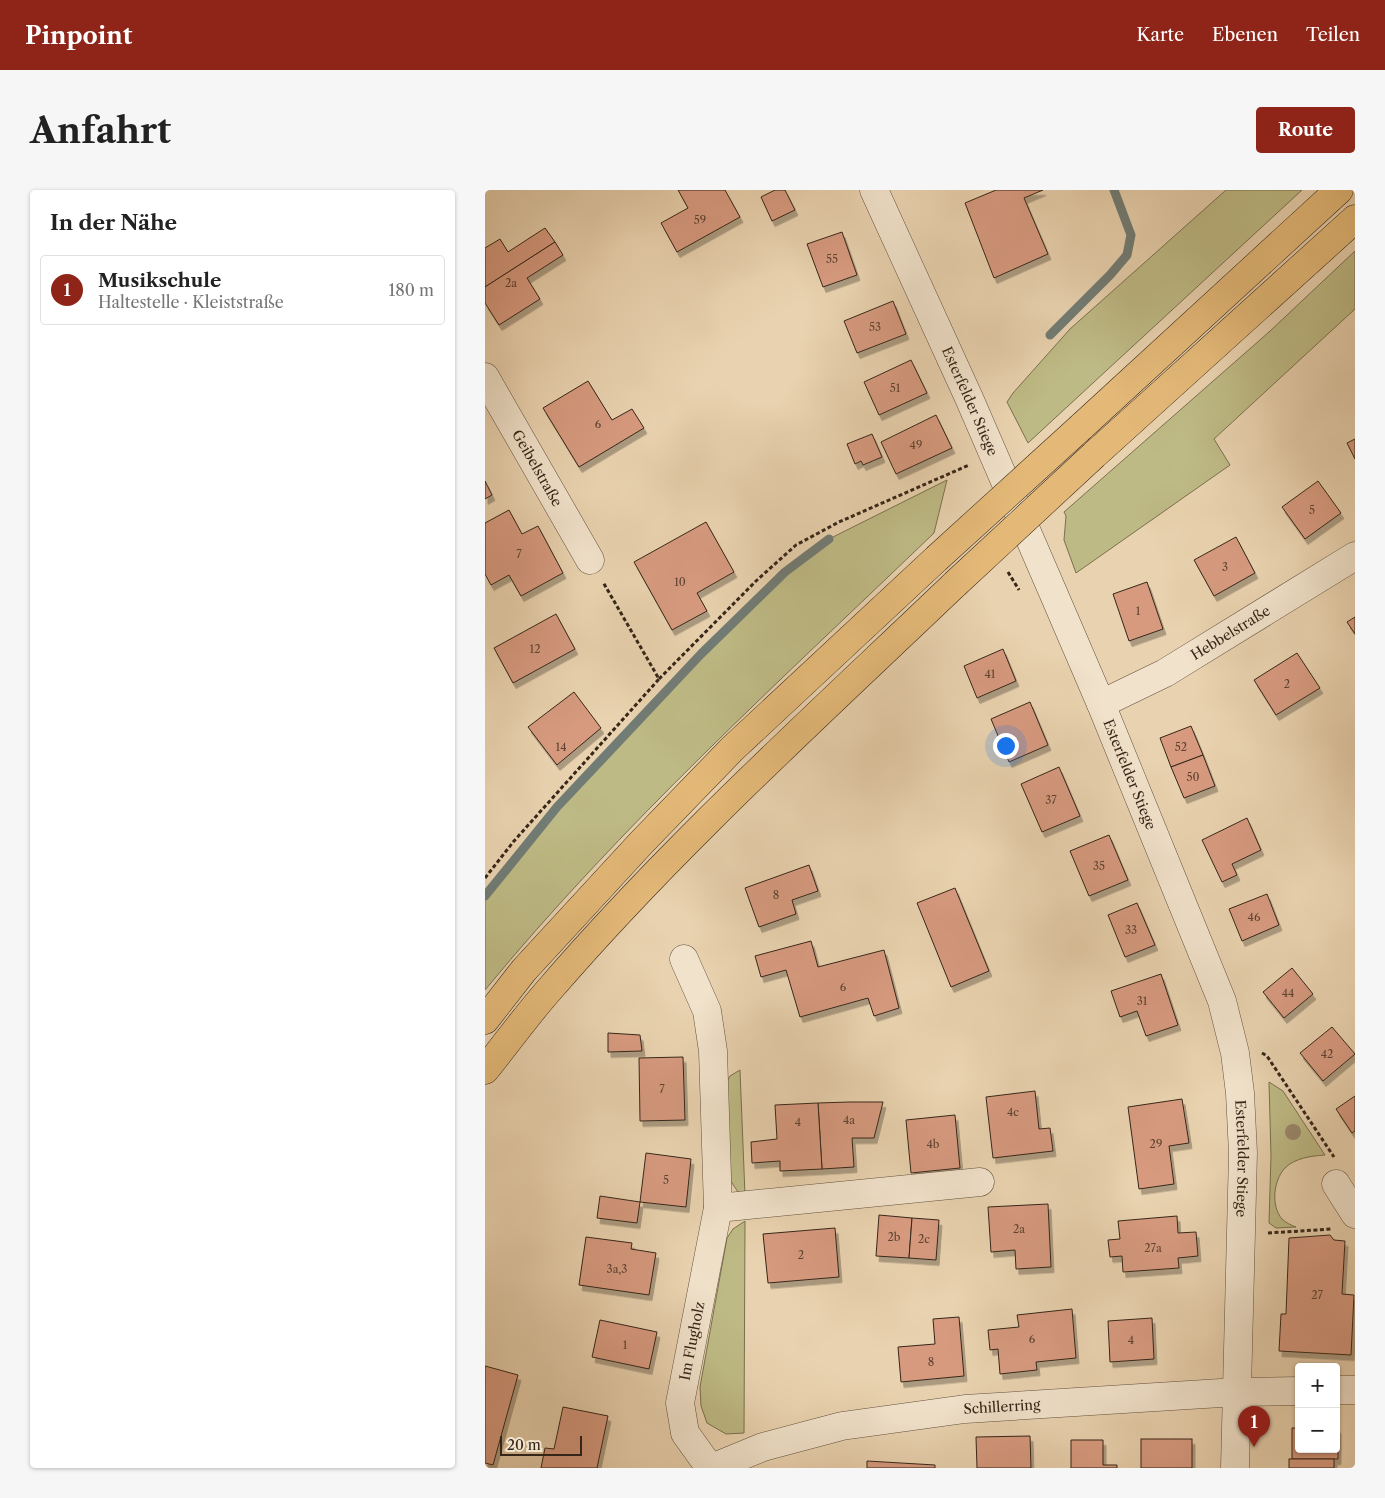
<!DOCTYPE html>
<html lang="de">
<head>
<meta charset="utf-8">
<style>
	body { margin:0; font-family:"Libre Caslon Text",serif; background:#f6f6f6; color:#222 }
	.controls { position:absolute; right:15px; bottom:15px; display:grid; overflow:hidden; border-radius:5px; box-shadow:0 1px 4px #0004 }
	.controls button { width:45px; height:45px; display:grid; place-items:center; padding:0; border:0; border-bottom:1px solid #e0e0e0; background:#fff; color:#222; font:25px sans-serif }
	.scale { position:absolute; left:15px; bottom:12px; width:82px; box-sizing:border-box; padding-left:5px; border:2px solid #362619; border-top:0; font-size:14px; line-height:18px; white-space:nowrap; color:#362619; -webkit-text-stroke:4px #f1e2cb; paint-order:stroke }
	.you { position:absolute; left:520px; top:555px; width:18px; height:18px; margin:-12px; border:4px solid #fff; border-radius:50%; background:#1a73e8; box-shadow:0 0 0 8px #1a73e833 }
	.badge { display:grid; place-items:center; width:32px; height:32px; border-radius:50%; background:#8f2418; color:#fff; font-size:16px; font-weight:700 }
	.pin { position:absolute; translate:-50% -41px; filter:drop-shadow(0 1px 2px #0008) }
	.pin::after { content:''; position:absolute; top:26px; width:18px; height:15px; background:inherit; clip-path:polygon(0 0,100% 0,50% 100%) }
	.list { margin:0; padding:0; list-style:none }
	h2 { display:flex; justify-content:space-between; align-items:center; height:65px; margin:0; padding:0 20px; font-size:21px }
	h2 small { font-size:16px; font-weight:400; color:#767676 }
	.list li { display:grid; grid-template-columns:32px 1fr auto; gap:15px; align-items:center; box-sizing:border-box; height:70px; margin:0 10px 10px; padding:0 10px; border:1px solid #e0e0e0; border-radius:5px }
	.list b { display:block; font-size:19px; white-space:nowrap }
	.list p { margin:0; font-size:16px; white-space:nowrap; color:#767676 }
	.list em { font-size:16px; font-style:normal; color:#767676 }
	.map { position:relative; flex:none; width:870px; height:1278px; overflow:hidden; border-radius:5px }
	header { display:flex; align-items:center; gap:30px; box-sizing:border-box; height:70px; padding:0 25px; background:#8f2418; color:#fff }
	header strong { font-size:24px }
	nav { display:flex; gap:28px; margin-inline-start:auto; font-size:18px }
	.intro { display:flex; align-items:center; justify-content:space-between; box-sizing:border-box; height:120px; padding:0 30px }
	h1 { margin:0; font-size:35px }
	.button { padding:12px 22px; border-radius:5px; background:#8f2418; color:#fff; font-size:18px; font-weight:700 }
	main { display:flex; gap:30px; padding:0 30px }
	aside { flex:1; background:#fff; border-radius:5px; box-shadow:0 1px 4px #0004 }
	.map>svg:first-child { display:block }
</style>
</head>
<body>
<header>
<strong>Pinpoint</strong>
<nav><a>Karte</a><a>Ebenen</a><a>Teilen</a></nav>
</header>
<div class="intro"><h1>Anfahrt</h1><a class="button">Route</a></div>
<main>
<aside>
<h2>In der Nähe<small></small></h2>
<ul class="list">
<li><span class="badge">1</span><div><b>Musikschule</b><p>Haltestelle · Kleiststraße</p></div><em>180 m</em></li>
</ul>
</aside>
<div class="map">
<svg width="870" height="1278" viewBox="0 0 870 1278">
	<defs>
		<filter id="shadow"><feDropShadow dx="3" dy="5.5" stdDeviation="0" flood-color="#0004"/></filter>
	</defs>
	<rect width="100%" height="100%" fill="#e9d2af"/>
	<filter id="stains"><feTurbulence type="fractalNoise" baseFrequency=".004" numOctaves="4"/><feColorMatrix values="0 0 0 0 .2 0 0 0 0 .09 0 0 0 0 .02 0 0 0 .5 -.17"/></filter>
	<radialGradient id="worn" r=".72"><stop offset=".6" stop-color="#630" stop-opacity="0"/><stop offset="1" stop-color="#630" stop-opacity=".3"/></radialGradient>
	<g fill="#beba85" stroke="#7a704f">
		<path d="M741,0h76l-274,253 -21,-41 6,-9 57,-64z"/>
		<path d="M870,61v58l-141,130 16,26 -154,108 -12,-33 2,-24 -2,-4 205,-180z"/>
		<path d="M462,290l-13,53c-154,148 -313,292 -449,457v-94l72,-89 144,-153 84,-82 44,-33z"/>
		<path d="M255,880l5,125 -7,-3 -10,-15 -3,-92 5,-9z"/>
		<path d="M784,892l14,9 42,64c-14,1 -30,3 -40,13 -12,13 -14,38 -3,51 4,4 9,6 14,8l-20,1 -7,-5 2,-67z"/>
		<path d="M260,1031l-1,212 -18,1 -19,-11 -6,-17 -1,-19 27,-149 6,-9z"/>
	</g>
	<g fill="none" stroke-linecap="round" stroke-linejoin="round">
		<g stroke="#717c75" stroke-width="9">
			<path d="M565,145l60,-60 17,-20 4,-20 -17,-45"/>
			<path d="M0,706l72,-89 144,-153 84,-82 44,-33"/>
		</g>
	</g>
	<g fill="#d79a7f" stroke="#362619" filter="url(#shadow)">
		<path d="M193,0h47l15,27 -63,35 -16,-29 27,-15z"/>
		<path d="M290,0h10l10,20 -23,11 -11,-24z"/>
		<path d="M511,0h47l-19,8 24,56 -54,24 -29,-75z"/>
		<path d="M60,38l10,14 -70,45v-39l15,-9 8,13z"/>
		<path d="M357,42l15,43 -34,12 -16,-43z"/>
		<path d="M70,52l8,13 -36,23 13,21 -41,26 -14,-22v-16z"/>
		<path d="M408,111l13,33 -49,19 -13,-32z"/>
		<path d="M426,170l16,33 -48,22 -15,-33z"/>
		<path d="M103,191l24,39 20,-11 12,19 -65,39 -36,-59z"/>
		<path d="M451,225l16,33 -56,26 -15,-32z"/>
		<path d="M387,244l10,23 -19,8 -2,-4 -6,3 -8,-20z"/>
		<path d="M870,249v20l-8,-16z"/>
		<path d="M0,291l7,14 -7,4z"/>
		<path d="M833,291l23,32 -36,26 -23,-32z"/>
		<path d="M24,320l13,24 16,-8 25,47 -42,23 -12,-21 -18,10 -6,-11v-51z"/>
		<path d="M221,332l28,50 -37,21 10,18 -35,19 -38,-68z"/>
		<path d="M751,347l19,36 -41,23 -20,-36z"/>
		<path d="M662,392l16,47 -34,12 -16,-47z"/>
		<path d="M71,424l19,35 -62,34 -19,-35z"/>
		<path d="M870,427v17l-8,-12z"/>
		<path d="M518,459l13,32 -39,17 -13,-32z"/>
		<path d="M812,463l23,35 -44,27 -22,-35z"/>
		<path d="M89,502l27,36 -44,37 -29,-38z"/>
		<path d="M545,512l18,43 -39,17 -18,-43z"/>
		<path d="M706,536l12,29 -32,12 -11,-29z"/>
		<path d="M718,565l12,31 -31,12 -13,-31z"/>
		<path d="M574,577l21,49 -38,16 -21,-48z"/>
		<path d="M762,628l14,32 -29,14 5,11 -15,7 -20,-42z"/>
		<path d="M624,645l19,45 -39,16 -19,-45z"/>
		<path d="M324,675l9,26 -26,9 4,14 -37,13 -14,-39z"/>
		<path d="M470,698l34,83 -38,16 -34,-84z"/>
		<path d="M782,704l12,31 -37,16 -13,-32z"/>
		<path d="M652,713l18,42 -30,12 -17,-42z"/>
		<path d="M326,751l7,26 66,-17 15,58 -25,8 -6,-18 -68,19 -14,-47 -25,7 -6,-21z"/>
		<path d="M807,778l21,26 -29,24 -21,-26z"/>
		<path d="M676,784l17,51 -32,11 -9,-25 -17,6 -9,-26z"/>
		<path d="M847,837l23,27 -32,27 -23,-28z"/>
		<path d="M123,843l32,2 2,16 -34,1z"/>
		<path d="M198,867l2,63 -45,1 -1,-63z"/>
		<path d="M550,901l4,38 11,-1 3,23 -60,7 -7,-61z"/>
		<path d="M870,906v35l-3,2 -16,-24z"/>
		<path d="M697,909l7,44 -20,3 5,38 -35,5 -11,-82z"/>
		<path d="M364,912h34l-9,36h-22l2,29 -32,2 -4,-66z"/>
		<path d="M333,913l4,66 -42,2v-10l-28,2 -1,-21 26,-3 -2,-34z"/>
		<path d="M470,925l5,53 -49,5 -5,-53z"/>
		<path d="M161,963l45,6 -5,48 -46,-5z"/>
		<path d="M115,1006l40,6 -3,21 -40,-5z"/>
		<path d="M563,1014l3,63 -35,2 -1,-19 -24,2 -3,-45z"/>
		<path d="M394,1025l33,3 -3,40 -33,-2z"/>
		<path d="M692,1026l1,17 18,-1 2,24 -20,2 1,10 -56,4 -1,-16 -12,1 -2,-17 12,-1 -2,-18z"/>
		<path d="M427,1028l27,2 -3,40 -27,-2z"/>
		<path d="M350,1038l4,49 -71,6 -5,-49z"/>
		<path d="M845,1045l4,5 11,1 -3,53 12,1 -3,60 -72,-4 2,-37h5l3,-76z"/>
		<path d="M101,1047l46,6 -1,6 25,4 -7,42 -70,-10z"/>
		<path d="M587,1119l4,49 -40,4 1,8 -37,4 -2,-25 -8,1 -2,-20 31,-3 -2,-12z"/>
		<path d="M474,1127l5,59 -63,6 -3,-35 37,-3 -2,-25z"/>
		<path d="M667,1128l2,41 -44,3 -2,-41z"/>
		<path d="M115,1130l57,12 -8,37 -57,-12z"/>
		<path d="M0,1176l33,9 -25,90 -8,-2z"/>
		<path d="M78,1217l45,9 -11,52h-56l4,-20 9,1z"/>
		<path d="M807,1238h7v21h37v-21h2v31h-46z"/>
		<path d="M545,1246l1,32h-54l-1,-31z"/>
		<rect x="656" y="1249" width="51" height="29"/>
		<path d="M586,1250h32v25h14v3h-46z"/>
		<rect x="804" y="1269" width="45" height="9"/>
		<path d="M382,1271l68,4v3h-68z"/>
	</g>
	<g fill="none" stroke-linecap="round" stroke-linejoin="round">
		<g stroke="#63513e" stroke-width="29">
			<g id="minor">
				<path id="s1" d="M389,0l95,208 83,192 49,114 121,297 13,52 5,40 3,60 -8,315"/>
				<path id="s2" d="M0,187l105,183"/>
				<path id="s3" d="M616,514l64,-31 190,-117"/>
				<path d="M199,769l23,52 6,40 5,157 -38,195 5,30 25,35"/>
				<path d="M851,994l19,30"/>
				<path d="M233,1018l262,-26"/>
				<path d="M851,1200h19"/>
				<path id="s4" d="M227,1278l51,-21 79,-21 123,-17 272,-17 62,-1"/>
			</g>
		</g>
		<g stroke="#362619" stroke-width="29">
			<g id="trunk">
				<path d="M596,237l258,-237"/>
				<path d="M609,265l261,-236"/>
				<path d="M0,830l39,-50 117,-127 91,-94 204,-190"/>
				<path d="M0,880c21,-26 41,-54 64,-80 125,-145 268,-274 406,-406"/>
			</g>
		</g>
		<g stroke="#362619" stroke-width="3" stroke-dasharray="4 2.5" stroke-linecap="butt">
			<path d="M523,382l11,18"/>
			<path d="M174,489l97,-98 40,-36 43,-23 130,-57"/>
			<path d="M0,688l29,-37 145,-162 -56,-97"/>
			<path d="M777,863l5,3 67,101"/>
			<path d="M783,1043l64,-4"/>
		</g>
		<use href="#minor" stroke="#f1e2cb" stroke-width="28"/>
		<use href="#trunk" stroke="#e4b978" stroke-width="28"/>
		<g stroke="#362619" stroke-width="29" stroke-linecap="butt">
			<g id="trunk-bridge">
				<path d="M451,369l145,-132"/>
				<path d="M470,394l139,-129"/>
			</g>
		</g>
		<use href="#trunk-bridge" stroke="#e4b978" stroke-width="28"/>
	</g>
	<circle fill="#99886b" cx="808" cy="942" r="8"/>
	<g text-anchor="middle" stroke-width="4" stroke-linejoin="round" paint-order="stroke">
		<g font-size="11" fill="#5e4332">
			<text x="215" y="34">59</text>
			<text x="347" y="73">55</text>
			<text x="26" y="97">2a</text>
			<text x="390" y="141">53</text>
			<text x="410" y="202">51</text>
			<text x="113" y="238">6</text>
			<text x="431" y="259">49</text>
			<text x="827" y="324">5</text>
			<text x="34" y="368">7</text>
			<text x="740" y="381">3</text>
			<text x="195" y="396">10</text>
			<text x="653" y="425">1</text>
			<text x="50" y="463">12</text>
			<text x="505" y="488">41</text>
			<text x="802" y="498">2</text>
			<text x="76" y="561">14</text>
			<text x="696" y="561">52</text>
			<text x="708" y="591">50</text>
			<text x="566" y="614">37</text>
			<text x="614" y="680">35</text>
			<text x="291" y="709">8</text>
			<text x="769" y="731">46</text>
			<text x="646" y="744">33</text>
			<text x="358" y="801">6</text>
			<text x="803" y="807">44</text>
			<text x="657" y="815">31</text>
			<text x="842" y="868">42</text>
			<text x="177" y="903">7</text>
			<text x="528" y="926">4c</text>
			<text x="364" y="934">4a</text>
			<text x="313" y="936">4</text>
			<text x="448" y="958">4b</text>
			<text x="671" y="958">29</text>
			<text x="181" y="994">5</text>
			<text x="534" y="1043">2a</text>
			<text x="409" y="1051">2b</text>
			<text x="439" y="1053">2c</text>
			<text x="668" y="1062">27a</text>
			<text x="316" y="1069">2</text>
			<text x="132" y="1083">3a,3</text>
			<text x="832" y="1109">27</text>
			<text x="547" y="1153">6</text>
			<text x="646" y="1154">4</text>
			<text x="140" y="1159">1</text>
			<text x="446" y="1176">8</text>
		</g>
		<g font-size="14" fill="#362619" stroke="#f1e2cb">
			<text dy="5" stroke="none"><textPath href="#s1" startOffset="232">Esterfelder Stiege</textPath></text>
			<text dy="5" stroke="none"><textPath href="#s2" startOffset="105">Geibelstraße</textPath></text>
			<text dy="5" stroke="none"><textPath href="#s3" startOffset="148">Hebbelstraße</textPath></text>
			<text dy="5" stroke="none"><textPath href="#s1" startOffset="638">Esterfelder Stiege</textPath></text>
			<text dy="5" stroke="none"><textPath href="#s1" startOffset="1042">Esterfelder Stiege</textPath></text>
			<text transform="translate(207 1151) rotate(-79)" y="5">Im Flugholz</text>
			<text dy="5" stroke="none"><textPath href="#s4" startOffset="298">Schillerring</textPath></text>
		</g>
	</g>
	<rect width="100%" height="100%" filter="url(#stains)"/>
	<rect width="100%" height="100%" fill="url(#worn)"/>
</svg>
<div class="controls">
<button>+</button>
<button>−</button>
</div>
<div class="scale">20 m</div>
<div class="you"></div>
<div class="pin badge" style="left:769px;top:1257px">1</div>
</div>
</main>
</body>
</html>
